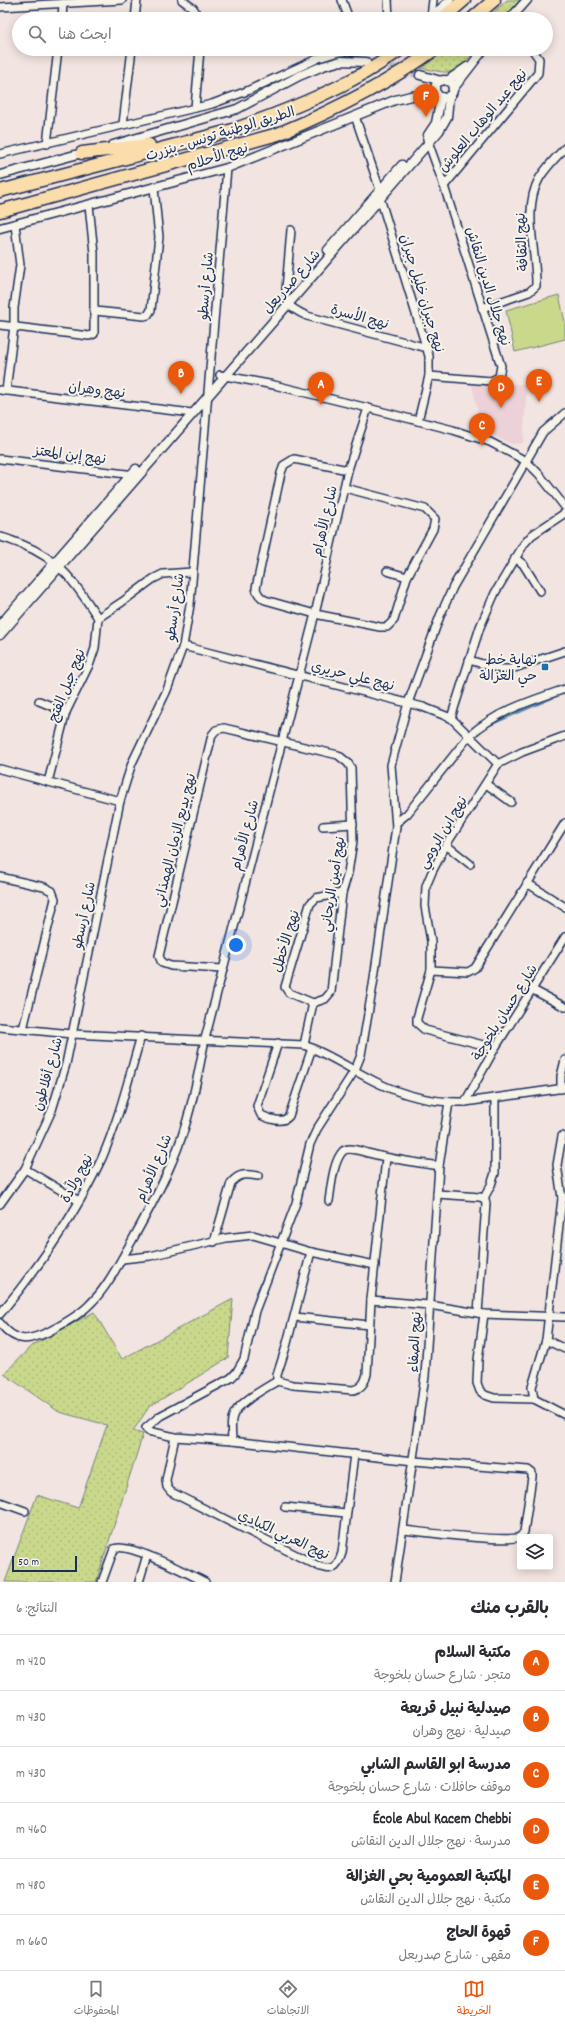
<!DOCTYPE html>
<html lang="ar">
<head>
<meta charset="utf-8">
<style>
	body { margin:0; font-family:Dekko,"Playpen Sans Arabic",sans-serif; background:#f7f7f7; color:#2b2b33; direction:rtl }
	.controls { position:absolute; right:12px; bottom:12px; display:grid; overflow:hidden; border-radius:4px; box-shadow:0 2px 10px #0003 }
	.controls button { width:36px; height:36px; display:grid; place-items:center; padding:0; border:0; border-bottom:1px solid #e1e1e2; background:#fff; color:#2b2b33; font:20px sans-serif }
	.scale { position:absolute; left:12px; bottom:10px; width:65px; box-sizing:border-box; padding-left:4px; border:2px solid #1b2f5e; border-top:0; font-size:11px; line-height:14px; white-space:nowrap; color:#1b2f5e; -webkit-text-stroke:3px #f7f3e8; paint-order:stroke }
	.you { position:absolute; left:236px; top:945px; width:14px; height:14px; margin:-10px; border:3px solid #fff; border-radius:50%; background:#1a73e8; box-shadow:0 0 0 6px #1a73e833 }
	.badge { display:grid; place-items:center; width:26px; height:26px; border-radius:50%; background:#ea580c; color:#fff; font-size:13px; font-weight:700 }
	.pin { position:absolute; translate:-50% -33px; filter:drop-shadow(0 1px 2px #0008) }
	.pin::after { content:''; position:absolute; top:21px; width:14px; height:12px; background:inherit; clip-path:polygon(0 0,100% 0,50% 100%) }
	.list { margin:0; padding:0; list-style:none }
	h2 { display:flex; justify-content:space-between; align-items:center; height:52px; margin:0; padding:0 16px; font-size:17px }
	h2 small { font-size:13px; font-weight:400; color:#7c7c81 }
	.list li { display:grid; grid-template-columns:26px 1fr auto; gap:12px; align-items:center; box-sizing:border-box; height:56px; padding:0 16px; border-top:1px solid #e1e1e2 }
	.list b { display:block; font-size:15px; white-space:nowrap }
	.list p { margin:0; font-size:13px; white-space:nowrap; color:#7c7c81 }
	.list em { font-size:13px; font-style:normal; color:#7c7c81 }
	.icon { flex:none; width:22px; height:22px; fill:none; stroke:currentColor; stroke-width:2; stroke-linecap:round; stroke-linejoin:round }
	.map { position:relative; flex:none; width:565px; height:1582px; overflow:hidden; direction:ltr }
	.search { position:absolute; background:#fff; box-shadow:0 2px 10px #0003; left:12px; right:12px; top:12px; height:44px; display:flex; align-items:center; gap:10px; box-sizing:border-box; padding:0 14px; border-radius:22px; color:#7c7c81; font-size:15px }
	.sheet { height:388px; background:#fff }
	nav { display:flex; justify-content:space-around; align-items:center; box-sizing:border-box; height:56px; border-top:1px solid #e1e1e2; background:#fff; font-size:11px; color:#7c7c81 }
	nav a { display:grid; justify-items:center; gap:2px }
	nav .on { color:#ea580c }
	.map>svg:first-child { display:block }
</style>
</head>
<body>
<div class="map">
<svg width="565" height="1582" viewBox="0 0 565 1582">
	<defs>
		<pattern id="grass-dots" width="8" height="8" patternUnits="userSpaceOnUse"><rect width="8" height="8" fill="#cad88c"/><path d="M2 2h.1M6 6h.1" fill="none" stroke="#adba7b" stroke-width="1.8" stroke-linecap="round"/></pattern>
	</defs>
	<rect width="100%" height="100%" fill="#f2e4e1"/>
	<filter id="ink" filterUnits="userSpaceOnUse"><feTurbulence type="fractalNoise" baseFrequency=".025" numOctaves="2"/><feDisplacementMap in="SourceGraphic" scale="8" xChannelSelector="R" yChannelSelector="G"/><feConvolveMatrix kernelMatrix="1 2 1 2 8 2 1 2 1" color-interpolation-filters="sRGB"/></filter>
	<g filter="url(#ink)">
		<path fill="#ecd2d8" d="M527,384l-4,59 -11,1 -30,-13 -10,-46z"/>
		<g fill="url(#grass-dots)" stroke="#728475">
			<path d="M507,0h13l-17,19h-17z"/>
			<path d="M448,49h29c-24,27 -21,26 -56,19z"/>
			<path d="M233,1299l-5,59 -79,49 -16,24 10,3 -47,148h-91l32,-87 41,13 29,-83 -48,-13 -55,-38 26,-27 64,-35 28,47z"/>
		</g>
		<path fill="#cad88c" stroke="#728475" d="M559,295l6,27v17l-50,13 -9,-42z"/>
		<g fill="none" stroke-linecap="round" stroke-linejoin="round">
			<g stroke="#5d8bb2" stroke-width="2.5">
				<path d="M510,496l22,-39"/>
				<path d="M408,714l7,-20"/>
				<path d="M487,726l76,-33"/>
				<path d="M398,829l8,-10"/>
				<path d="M254,1306l2,-11 13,-29"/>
				<path d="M227,1377l11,-13"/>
			</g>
			<path stroke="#c7c0c7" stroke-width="8" stroke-dasharray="8 4" stroke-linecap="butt" d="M377,64l43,11"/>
			<g stroke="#1b2f5e" stroke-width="10">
				<g id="minor">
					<path d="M182,0l11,8 7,11"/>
					<path d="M342,0l7,19"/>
					<path d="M388,0l1,19"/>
					<path d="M0,7l122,-7"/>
					<path d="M431,17l2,-17"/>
					<path d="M62,19l1,-16"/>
					<path d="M135,19l2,-19"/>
					<path d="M428,19l22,-19"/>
					<path d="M195,108l5,-59"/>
					<path d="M355,116l25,74v8l49,158v20l-11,45"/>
					<path d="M123,124l9,-75"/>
					<path d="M427,139l17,47 57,180 -2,11 -8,4 -62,-5"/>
					<path d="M47,144l11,-95"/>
					<path d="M0,154l212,-50 35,-13 72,-33 20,-6 36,-3"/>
					<path d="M444,186l94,-113 1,-14 -7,-10"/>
					<path d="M291,230l-6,71c6,7 13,11 22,15l120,32"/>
					<path d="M482,308l47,-16 7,-6c1,-33 -14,-76 3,-107 7,-12 17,-22 26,-31"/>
					<path d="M95,311l49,5 4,-1 3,-5 8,-73 -5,-49"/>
					<path d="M0,325l89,11 5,-2v-81l-5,-48"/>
					<path d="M220,375l54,10 94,23 85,22 37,12 36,19 13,13 26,33"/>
					<path d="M0,390l192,23"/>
					<path d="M6,391l8,-65v-18l6,-43 -5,-40"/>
					<path d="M0,459l135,16"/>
					<path d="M345,488l80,21 10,10 -2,10 -26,48 -13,43 -7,7h-7l-65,-13 -50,-14c-5,-3 -8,-6 -9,-12l25,-115 3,-8 10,-6 54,11"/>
					<path d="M0,537c7,1 14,5 21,7 39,15 55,40 77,74l-3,30 -5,15 -24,49 -18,70"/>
					<path d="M515,558l8,6 17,27"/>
					<path d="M387,571l20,6"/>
					<path d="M98,618l24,-16 31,-23 10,-5 29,-2"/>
					<path d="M183,646l240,61 28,11 47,46"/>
					<path d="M469,660l31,9h11l54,-18"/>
					<path d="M39,701l27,11"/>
					<path d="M451,718l29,-91 15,-34 29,-49 8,-9 33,-22"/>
					<path d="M0,769l120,32"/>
					<path d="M486,784l25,18"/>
					<path d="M397,822l10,-8 62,-78c28,-25 61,-35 96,-47"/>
					<path d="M323,826l30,-2"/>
					<path d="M446,845l24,19"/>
					<path d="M0,877l44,10 8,4 3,8 -32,130"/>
					<path d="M527,883l38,24"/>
					<path d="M223,969l-52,-3 -9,-3 -3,-7 53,-221 4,-5 8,-2 114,27 10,8 3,5 2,73 -5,32 -6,20 -11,99 -6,7 -12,4 -9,42"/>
					<path d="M431,970l37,2 7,-4 90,-145"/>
					<path d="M533,990l32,17"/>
					<path d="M313,1003l-24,-10 -4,-6 25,-83 6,-6 26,-5"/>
					<path d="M0,1027l72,7 232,11c27,10 49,26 74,38 27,13 58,20 87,19l100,-14"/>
					<path d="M278,1043l-21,63 4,9c8,4 22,9 28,1l23,-68"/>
					<path d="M495,1048l-70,-18 -8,-7v-5l14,-48v-29l-6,-35 1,-20 6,-14 14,-27 52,-81 24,-12 43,-16"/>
					<path d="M561,1089v-13l4,-16"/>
					<path d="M465,1102l30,-54 70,-111"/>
					<path d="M25,1169l54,32"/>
					<path d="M437,1194l43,3 5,2 1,5 -8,109"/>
					<path d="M484,1198l7,-13 4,-12v-75"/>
					<path d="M562,1198l-5,-33 5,-29"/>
					<path d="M329,1201c2,-13 4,-40 14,-50 5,-4 12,-1 18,0 26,8 52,11 78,15"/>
					<path d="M0,1204l25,-35 27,-59 14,-46 54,-263 12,-38 35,-73 16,-44 7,-41 37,-437"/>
					<path d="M214,1242l17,-59c8,-10 15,-9 27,-7"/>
					<path d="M122,1259l28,-3 76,-18 27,-3 58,17 64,13"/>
					<path d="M371,1300l58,5 55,9 81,3"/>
					<path d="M0,1314c40,-48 75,-99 102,-156 17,-39 27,-81 39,-122"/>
					<path d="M484,1314l-6,46 -1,23 3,8 5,4 9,3 40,1 31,16"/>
					<path d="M295,1317l74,8"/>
					<path d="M0,1323c16,21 29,18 50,8 13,-7 30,-16 40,-27 16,-15 28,-39 39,-58 15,-27 31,-55 43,-84 17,-38 25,-82 33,-123l110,-425 33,-144 20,-62"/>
					<path d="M546,1340l19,9"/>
					<path d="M277,1381l16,4 60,5c9,-2 12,-8 14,-16l4,-74 15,-142"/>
					<path d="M277,1381v-6l9,-28 25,-95"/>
					<path d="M534,1399l-2,-12 14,-47 16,-142h3"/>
					<path d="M175,1437l-9,43 1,7 4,5 145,73c15,7 21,4 26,-12l12,-99"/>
					<path d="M232,1441c0,-8 -2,-18 1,-25 4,-13 33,-28 44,-35"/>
					<path d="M0,1502l25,9"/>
					<path d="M285,1507l61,6"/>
					<path d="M403,1530c20,2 103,13 117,7"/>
					<path d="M520,1537l4,-5 8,-55v-4l-4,-3 -114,-9 -182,-20 -57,-4 -27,-6 -2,-3 14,-12 71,-38 5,-5 8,-14 11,-48 41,-108 14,-59 7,-15 38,-59 6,-15 12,-70 23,-158 -5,-62 17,-62 32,-87 13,-29 90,-155 22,-19"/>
					<path d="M102,1582l12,-33c12,-8 77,26 91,33"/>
					<path d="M139,1582l8,-27"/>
					<path d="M395,1582l30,-206 14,-210 10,-64"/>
				</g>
			</g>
			<g stroke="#1b2f5e" stroke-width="11">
				<g id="tertiary">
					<path d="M510,19l17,-19"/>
					<path d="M420,75l21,6"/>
					<circle cx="444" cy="89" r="9"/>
					<path d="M447,81l20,-14"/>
					<path d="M453,89l31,-40"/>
					<path d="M428,135l8,-12 5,-26"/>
					<path d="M113,145l124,-36 62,-33 24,-10 18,-5 25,1"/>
					<path d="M0,175l86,-23"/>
					<path d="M0,228l227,-60 168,-68 16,-4 26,-2"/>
					<path d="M328,250l74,-85"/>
					<path d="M0,625l136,-156"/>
					<path d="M0,635l439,-504 8,-14 2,-21"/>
				</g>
			</g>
			<g stroke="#1b2f5e" stroke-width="15">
				<g id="motorway">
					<path d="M442,19l22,-19"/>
					<path d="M472,19l22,-19"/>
					<path d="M82,153l67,-8"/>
					<path d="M0,191l233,-61c59,-21 118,-44 168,-81"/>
					<path d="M0,211l278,-77c55,-23 109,-50 157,-85"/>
				</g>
			</g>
			<use href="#minor" stroke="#f7f3e8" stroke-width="7"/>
			<use href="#tertiary" stroke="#f7f3e8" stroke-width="8"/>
			<use href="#motorway" stroke="#fbddab" stroke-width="12"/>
		</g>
	</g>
	<rect fill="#1f6fb2" stroke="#f7f3e8" stroke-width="1.5" x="541" y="663" width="8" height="8" rx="2"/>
	<g text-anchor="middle" stroke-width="4" stroke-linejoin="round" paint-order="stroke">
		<g font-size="14" fill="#1b2f5e" stroke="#f7f3e8">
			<text transform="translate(482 120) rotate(-50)" y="5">نهج عبد الوهاب العلوش</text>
			<text transform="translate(220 133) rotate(-17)" y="5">الطريق الوطنية تونس - بنزرت</text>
			<text transform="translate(217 156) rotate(-18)" y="5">نهج الأحلام</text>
			<text transform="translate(521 242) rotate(-93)" y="5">نهج الثقافة</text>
			<text transform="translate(291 281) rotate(-49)" y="5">شارع صدربعل</text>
			<text transform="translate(205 286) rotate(-85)" y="5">شارع أرسطو</text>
			<text transform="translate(489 286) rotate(73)" y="5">نهج جلال الدين النقاش</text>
			<text transform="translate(423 293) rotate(73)" y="5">نهج جبران خليل جبران</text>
			<text transform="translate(360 316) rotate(15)" y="5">نهج الأسرة</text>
			<text transform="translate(97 389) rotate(7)" y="5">نهج وهران</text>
			<text transform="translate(70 454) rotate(7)" y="5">نهج إبن المعتز</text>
			<text transform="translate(324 521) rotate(-77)" y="5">شارع الأهرام</text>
			<text transform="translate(174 607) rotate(-82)" y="5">شارع أرسطو</text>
			<text transform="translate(353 675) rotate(14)" y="5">نهج علي حريري</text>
			<text transform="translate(66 685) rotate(-68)" y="5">نهج جبل الفتح</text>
			<text transform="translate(442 832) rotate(-59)" y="5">نهج ابن الرومي</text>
			<text transform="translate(244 835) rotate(-75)" y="5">شارع الأهرام</text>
			<text transform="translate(174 840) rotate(-76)" y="5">نهج بديع الزمان الهمذاني</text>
			<text transform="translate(332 884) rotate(-81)" y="5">نهج أمين الريحاني</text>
			<text transform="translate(83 915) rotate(-78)" y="5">شارع أرسطو</text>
			<text transform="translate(285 941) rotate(-73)" y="5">نهج الأخطل</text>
			<text transform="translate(504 1012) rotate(-58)" y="5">شارع حسان بلخوجة</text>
			<text transform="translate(47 1074) rotate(-74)" y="5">شارع أفلاطون</text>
			<text transform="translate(153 1168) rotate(-67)" y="5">شارع الأهرام</text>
			<text transform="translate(76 1178) rotate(-62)" y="5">نهج ولاّدة</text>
			<text transform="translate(414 1342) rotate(-87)" y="5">نهج الصفاء</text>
			<text transform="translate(284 1534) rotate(25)" y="5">نهج العربي الكبادي</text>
		</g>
		<g font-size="14" fill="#1b2f5e" stroke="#f7f3e8" text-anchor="end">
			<text x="537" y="664">نهاية خط<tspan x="537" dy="16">حي الغزالة</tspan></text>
		</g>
	</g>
</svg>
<div class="controls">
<button><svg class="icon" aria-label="layers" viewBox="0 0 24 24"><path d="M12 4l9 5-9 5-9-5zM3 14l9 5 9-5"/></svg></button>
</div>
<div class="scale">50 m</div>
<div class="you"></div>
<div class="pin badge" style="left:321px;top:405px">A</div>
<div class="pin badge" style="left:181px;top:394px">B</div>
<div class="pin badge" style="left:482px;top:446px">C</div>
<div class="pin badge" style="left:501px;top:408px">D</div>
<div class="pin badge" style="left:539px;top:402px">E</div>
<div class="pin badge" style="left:426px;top:117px">F</div>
<div class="search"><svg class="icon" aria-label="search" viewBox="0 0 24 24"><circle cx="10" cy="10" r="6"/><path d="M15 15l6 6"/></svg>ابحث هنا</div>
</div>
<section class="sheet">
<h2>بالقرب منك<small>النتائج: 6</small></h2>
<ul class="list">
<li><span class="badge">A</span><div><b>مكتبة السلام</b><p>متجر · شارع حسان بلخوجة</p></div><em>420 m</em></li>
<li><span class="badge">B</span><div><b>صيدلية نبيل قريعة</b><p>صيدلية · نهج وهران</p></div><em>430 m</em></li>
<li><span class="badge">C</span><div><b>مدرسة ابو القاسم الشابي</b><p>موقف حافلات · شارع حسان بلخوجة</p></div><em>430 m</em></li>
<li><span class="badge">D</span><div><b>École Abul Kacem Chebbi</b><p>مدرسة · نهج جلال الدين النقاش</p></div><em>460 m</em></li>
<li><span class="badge">E</span><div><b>المكتبة العمومية بحي الغزالة</b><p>مكتبة · نهج جلال الدين النقاش</p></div><em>480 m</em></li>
<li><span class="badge">F</span><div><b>قهوة الحاج</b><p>مقهى · شارع صدربعل</p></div><em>660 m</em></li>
</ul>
</section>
<nav>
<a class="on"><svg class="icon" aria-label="map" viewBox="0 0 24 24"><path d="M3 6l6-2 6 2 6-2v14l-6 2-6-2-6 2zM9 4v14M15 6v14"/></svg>الخريطة</a>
<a><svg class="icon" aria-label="directions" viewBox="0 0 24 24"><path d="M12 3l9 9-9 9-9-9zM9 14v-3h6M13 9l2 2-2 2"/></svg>الاتجاهات</a>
<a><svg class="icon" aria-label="saved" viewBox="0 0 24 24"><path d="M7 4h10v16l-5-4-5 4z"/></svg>المحفوظات</a>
</nav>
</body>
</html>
